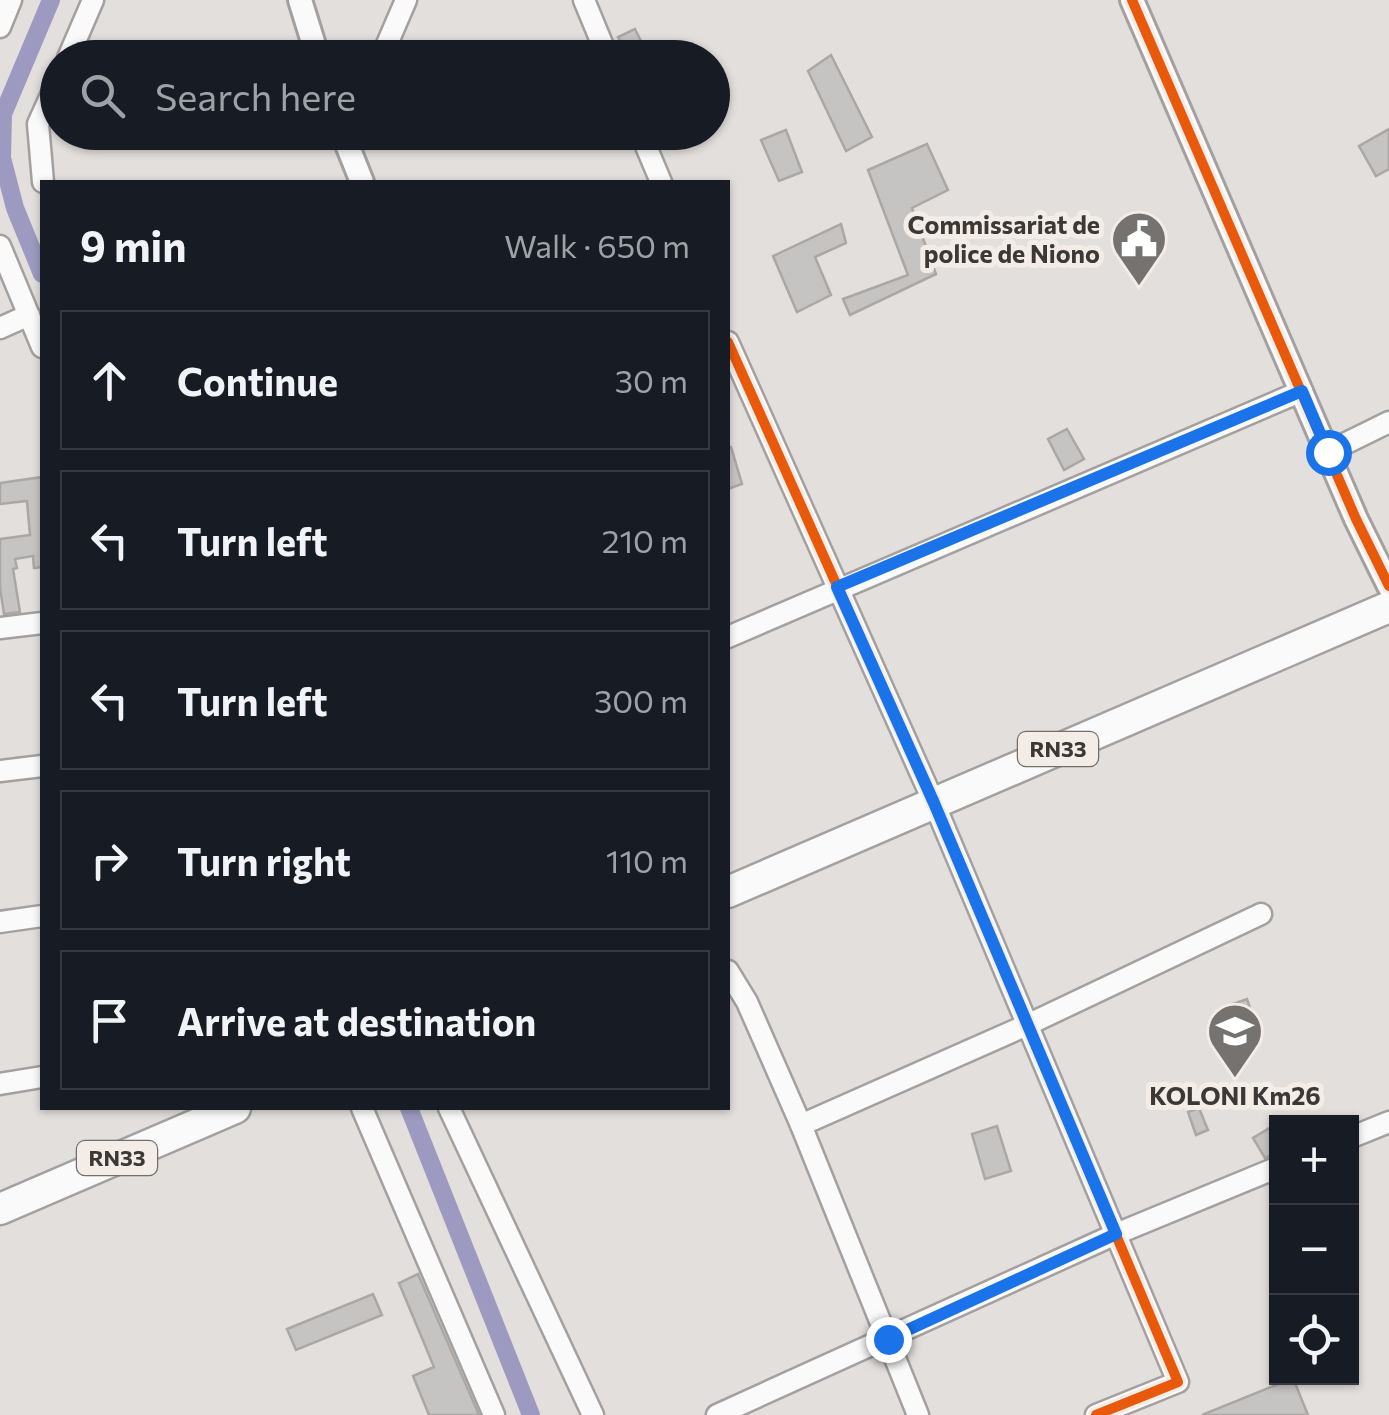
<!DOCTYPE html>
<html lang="en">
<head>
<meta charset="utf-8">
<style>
	body { margin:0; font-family:Commissioner,sans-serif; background:#20242c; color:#f1f3f6 }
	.controls { position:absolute; right:30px; bottom:30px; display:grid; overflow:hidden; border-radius:0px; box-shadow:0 2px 8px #0004 }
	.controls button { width:90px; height:90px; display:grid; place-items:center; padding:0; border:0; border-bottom:2px solid #363941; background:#171b24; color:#f1f3f6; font:50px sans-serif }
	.stop { position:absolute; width:30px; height:30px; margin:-22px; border:8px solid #1a73e8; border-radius:50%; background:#fff }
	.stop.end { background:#1a73e8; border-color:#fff; box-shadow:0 2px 10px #0008 }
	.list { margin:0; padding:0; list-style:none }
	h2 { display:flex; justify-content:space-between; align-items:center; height:130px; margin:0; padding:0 40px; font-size:42px }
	h2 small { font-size:32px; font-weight:400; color:#9ea1a6 }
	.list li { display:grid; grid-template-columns:65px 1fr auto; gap:30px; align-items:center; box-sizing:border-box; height:140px; margin:0 20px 20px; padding:0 20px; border:2px solid #363941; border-radius:0px }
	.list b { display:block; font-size:38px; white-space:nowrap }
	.list em { font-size:32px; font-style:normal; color:#9ea1a6 }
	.icon { flex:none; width:55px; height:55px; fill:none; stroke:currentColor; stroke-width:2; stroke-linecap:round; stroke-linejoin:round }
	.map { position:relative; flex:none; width:1389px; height:1415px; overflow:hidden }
	.search { position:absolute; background:#171b24; box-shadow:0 2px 8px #0004; left:40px; top:40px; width:690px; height:110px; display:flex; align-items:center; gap:25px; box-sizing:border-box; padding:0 35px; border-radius:55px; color:#9ea1a6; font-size:38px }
	.panel { position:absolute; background:#171b24; box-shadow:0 2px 8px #0004; left:40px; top:180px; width:690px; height:930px; border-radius:0px }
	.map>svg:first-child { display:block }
</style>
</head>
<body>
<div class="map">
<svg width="1389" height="1415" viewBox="0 0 1389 1415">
	<rect width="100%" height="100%" fill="#e3dfdd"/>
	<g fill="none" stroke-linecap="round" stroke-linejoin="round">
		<g stroke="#9c9ac0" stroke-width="18">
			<path d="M42,274l-27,-66 -13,-50 1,-44 48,-114"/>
			<path d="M409,1108l122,307"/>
		</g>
	</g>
	<g fill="#c6c4c2" stroke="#aaa7a5" stroke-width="2.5">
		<path d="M635,29l8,16 -17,8 -8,-16z"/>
		<path d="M831,55l41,82 -26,14 -38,-80z"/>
		<path d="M1389,129v40l-13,7 -17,-30z"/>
		<path d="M786,130l16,42 -23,9 -18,-41z"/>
		<path d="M927,144l21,46 -36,18 24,66 -86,41 -7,-16 65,-24 -40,-105z"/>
		<path d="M841,224l5,19 -31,14 16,38 -34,17 -24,-56z"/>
		<path d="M1067,429l17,30 -20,11 -16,-31z"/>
		<path d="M728,447h3l11,37 -14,5z"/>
		<path d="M42,477v90l-8,1 -1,-12 -18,3 2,9 -4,1 7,43 -16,2 -4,-26v-49l30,-4 -3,-34 -27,3v-21z"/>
		<path d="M1247,999l13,39 -26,9 -13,-39z"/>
		<path d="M1199,1108l9,22 -12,5 -8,-23z"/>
		<path d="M1276,1124v28l-11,6 -12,-20z"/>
		<path d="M997,1126l14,45 -26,8 -13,-45z"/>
		<path d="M418,1274l61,141h-50l-16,-39 21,-9 -35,-84z"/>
		<path d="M373,1294l9,21 -86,35 -9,-21z"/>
		<path d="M1293,1378l15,37h-106z"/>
	</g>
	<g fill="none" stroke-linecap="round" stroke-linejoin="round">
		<g stroke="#a3a09f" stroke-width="25">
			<g id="minor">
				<path d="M584,0l24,58"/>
				<path d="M0,27l11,-27"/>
				<path d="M68,58l25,-58"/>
				<path d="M381,58l25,-58"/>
				<path d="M640,132l21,50"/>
				<path d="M43,182l-5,-58 20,-44"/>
				<path d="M0,246l42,101"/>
				<path d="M0,328l29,-13"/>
				<path d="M728,342l206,461 244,579 -82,33"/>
				<path d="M1328,452l61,-30"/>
				<path d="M0,628l42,-5"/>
				<path d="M728,637l574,-246"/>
				<path d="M0,771l42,-5"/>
				<path d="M0,922l42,-6"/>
				<path d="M728,971l19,31 54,123 117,290"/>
				<path d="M0,1084l42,-7"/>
				<path d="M362,1108l132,307"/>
				<path d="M449,1108l144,307"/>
				<path d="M801,1125l226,-100 234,-111"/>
				<path d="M1352,1137l37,-15"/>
				<path d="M717,1415l399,-181 160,-66"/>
			</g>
		</g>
		<g stroke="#a3a09f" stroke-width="28">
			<g id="tertiary">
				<path d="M300,0l18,58"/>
				<path d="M1132,0l224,519 33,67"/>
				<path d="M342,132l20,50"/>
			</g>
		</g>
		<g stroke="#a3a09f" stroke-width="35">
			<g id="primary">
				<path d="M728,892l661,-285"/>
				<path d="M0,1209l235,-101"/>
			</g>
		</g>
		<use href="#minor" stroke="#fbfafa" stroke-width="20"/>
		<use href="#tertiary" stroke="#fbfafa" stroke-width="22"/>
		<use href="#primary" stroke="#fbfafa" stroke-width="30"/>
		<g stroke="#f3ece7" stroke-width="16">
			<g id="cycleway">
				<path d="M1132,0l224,519 33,67"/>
				<path d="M728,342l206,461 244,579 -82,33"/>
			</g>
		</g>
		<use href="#cycleway" stroke="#e8590c" stroke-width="10"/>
	</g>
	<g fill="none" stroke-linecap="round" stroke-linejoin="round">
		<path stroke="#1a73e8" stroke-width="12" d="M888,1339l228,-105 -182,-431 -97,-216 465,-196 26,61"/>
	</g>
	<defs>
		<g id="civic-pin" transform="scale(2.875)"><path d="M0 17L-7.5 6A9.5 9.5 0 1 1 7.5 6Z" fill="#767270" stroke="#f3ece7"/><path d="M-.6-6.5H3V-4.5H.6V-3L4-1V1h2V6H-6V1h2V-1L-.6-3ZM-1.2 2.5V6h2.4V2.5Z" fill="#fff"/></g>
		<g id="school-pin" transform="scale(2.875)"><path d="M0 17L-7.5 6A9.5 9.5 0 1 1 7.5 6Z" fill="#767270" stroke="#f3ece7"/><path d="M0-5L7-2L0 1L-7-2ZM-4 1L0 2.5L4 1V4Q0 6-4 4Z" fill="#fff"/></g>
	</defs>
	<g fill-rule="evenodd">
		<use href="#civic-pin" x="1139" y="239"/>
		<use href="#school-pin" x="1235" y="1031"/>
	</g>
	<g text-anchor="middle" stroke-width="10" stroke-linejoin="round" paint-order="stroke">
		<g fill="#f3ece7" stroke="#726e6b" stroke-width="2.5">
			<rect x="1018" y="732" width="80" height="34" rx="8"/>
			<rect x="77" y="1141" width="80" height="34" rx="8"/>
		</g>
		<g font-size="22" font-weight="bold" fill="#3b3836">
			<text x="1058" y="757">RN33</text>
			<text x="117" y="1166">RN33</text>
		</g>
		<g font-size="25" font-weight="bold" fill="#3b3836" stroke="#f3ece7" text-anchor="end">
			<text x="1100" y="234">Commissariat de<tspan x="1100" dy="29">police de Niono</tspan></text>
			<text x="1235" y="1105" text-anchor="middle">KOLONI Km26</text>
		</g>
	</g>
</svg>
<div class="controls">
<button>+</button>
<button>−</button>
<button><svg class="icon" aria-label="locate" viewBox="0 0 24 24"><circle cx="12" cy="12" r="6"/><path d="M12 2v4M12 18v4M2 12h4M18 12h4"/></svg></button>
</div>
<div class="stop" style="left:1328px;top:452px"></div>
<div class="stop end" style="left:888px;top:1339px"></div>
<div class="search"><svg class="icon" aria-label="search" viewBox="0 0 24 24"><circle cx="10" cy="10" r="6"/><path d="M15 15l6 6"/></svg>Search here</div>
<section class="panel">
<h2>9 min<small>Walk · 650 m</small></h2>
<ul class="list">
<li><svg class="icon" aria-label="ahead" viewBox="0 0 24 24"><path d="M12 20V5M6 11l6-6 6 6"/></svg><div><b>Continue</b></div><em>30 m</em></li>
<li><svg class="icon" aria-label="left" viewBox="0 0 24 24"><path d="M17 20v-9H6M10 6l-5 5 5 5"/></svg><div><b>Turn left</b></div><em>210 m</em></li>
<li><svg class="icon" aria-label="left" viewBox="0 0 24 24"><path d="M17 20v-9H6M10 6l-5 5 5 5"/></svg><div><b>Turn left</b></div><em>300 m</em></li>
<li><svg class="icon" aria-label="right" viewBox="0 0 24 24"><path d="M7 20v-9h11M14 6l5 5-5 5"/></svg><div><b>Turn right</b></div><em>110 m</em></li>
<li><svg class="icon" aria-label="arrive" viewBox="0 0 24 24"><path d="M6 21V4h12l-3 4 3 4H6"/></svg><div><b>Arrive at destination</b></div></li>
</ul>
</section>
</div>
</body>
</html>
